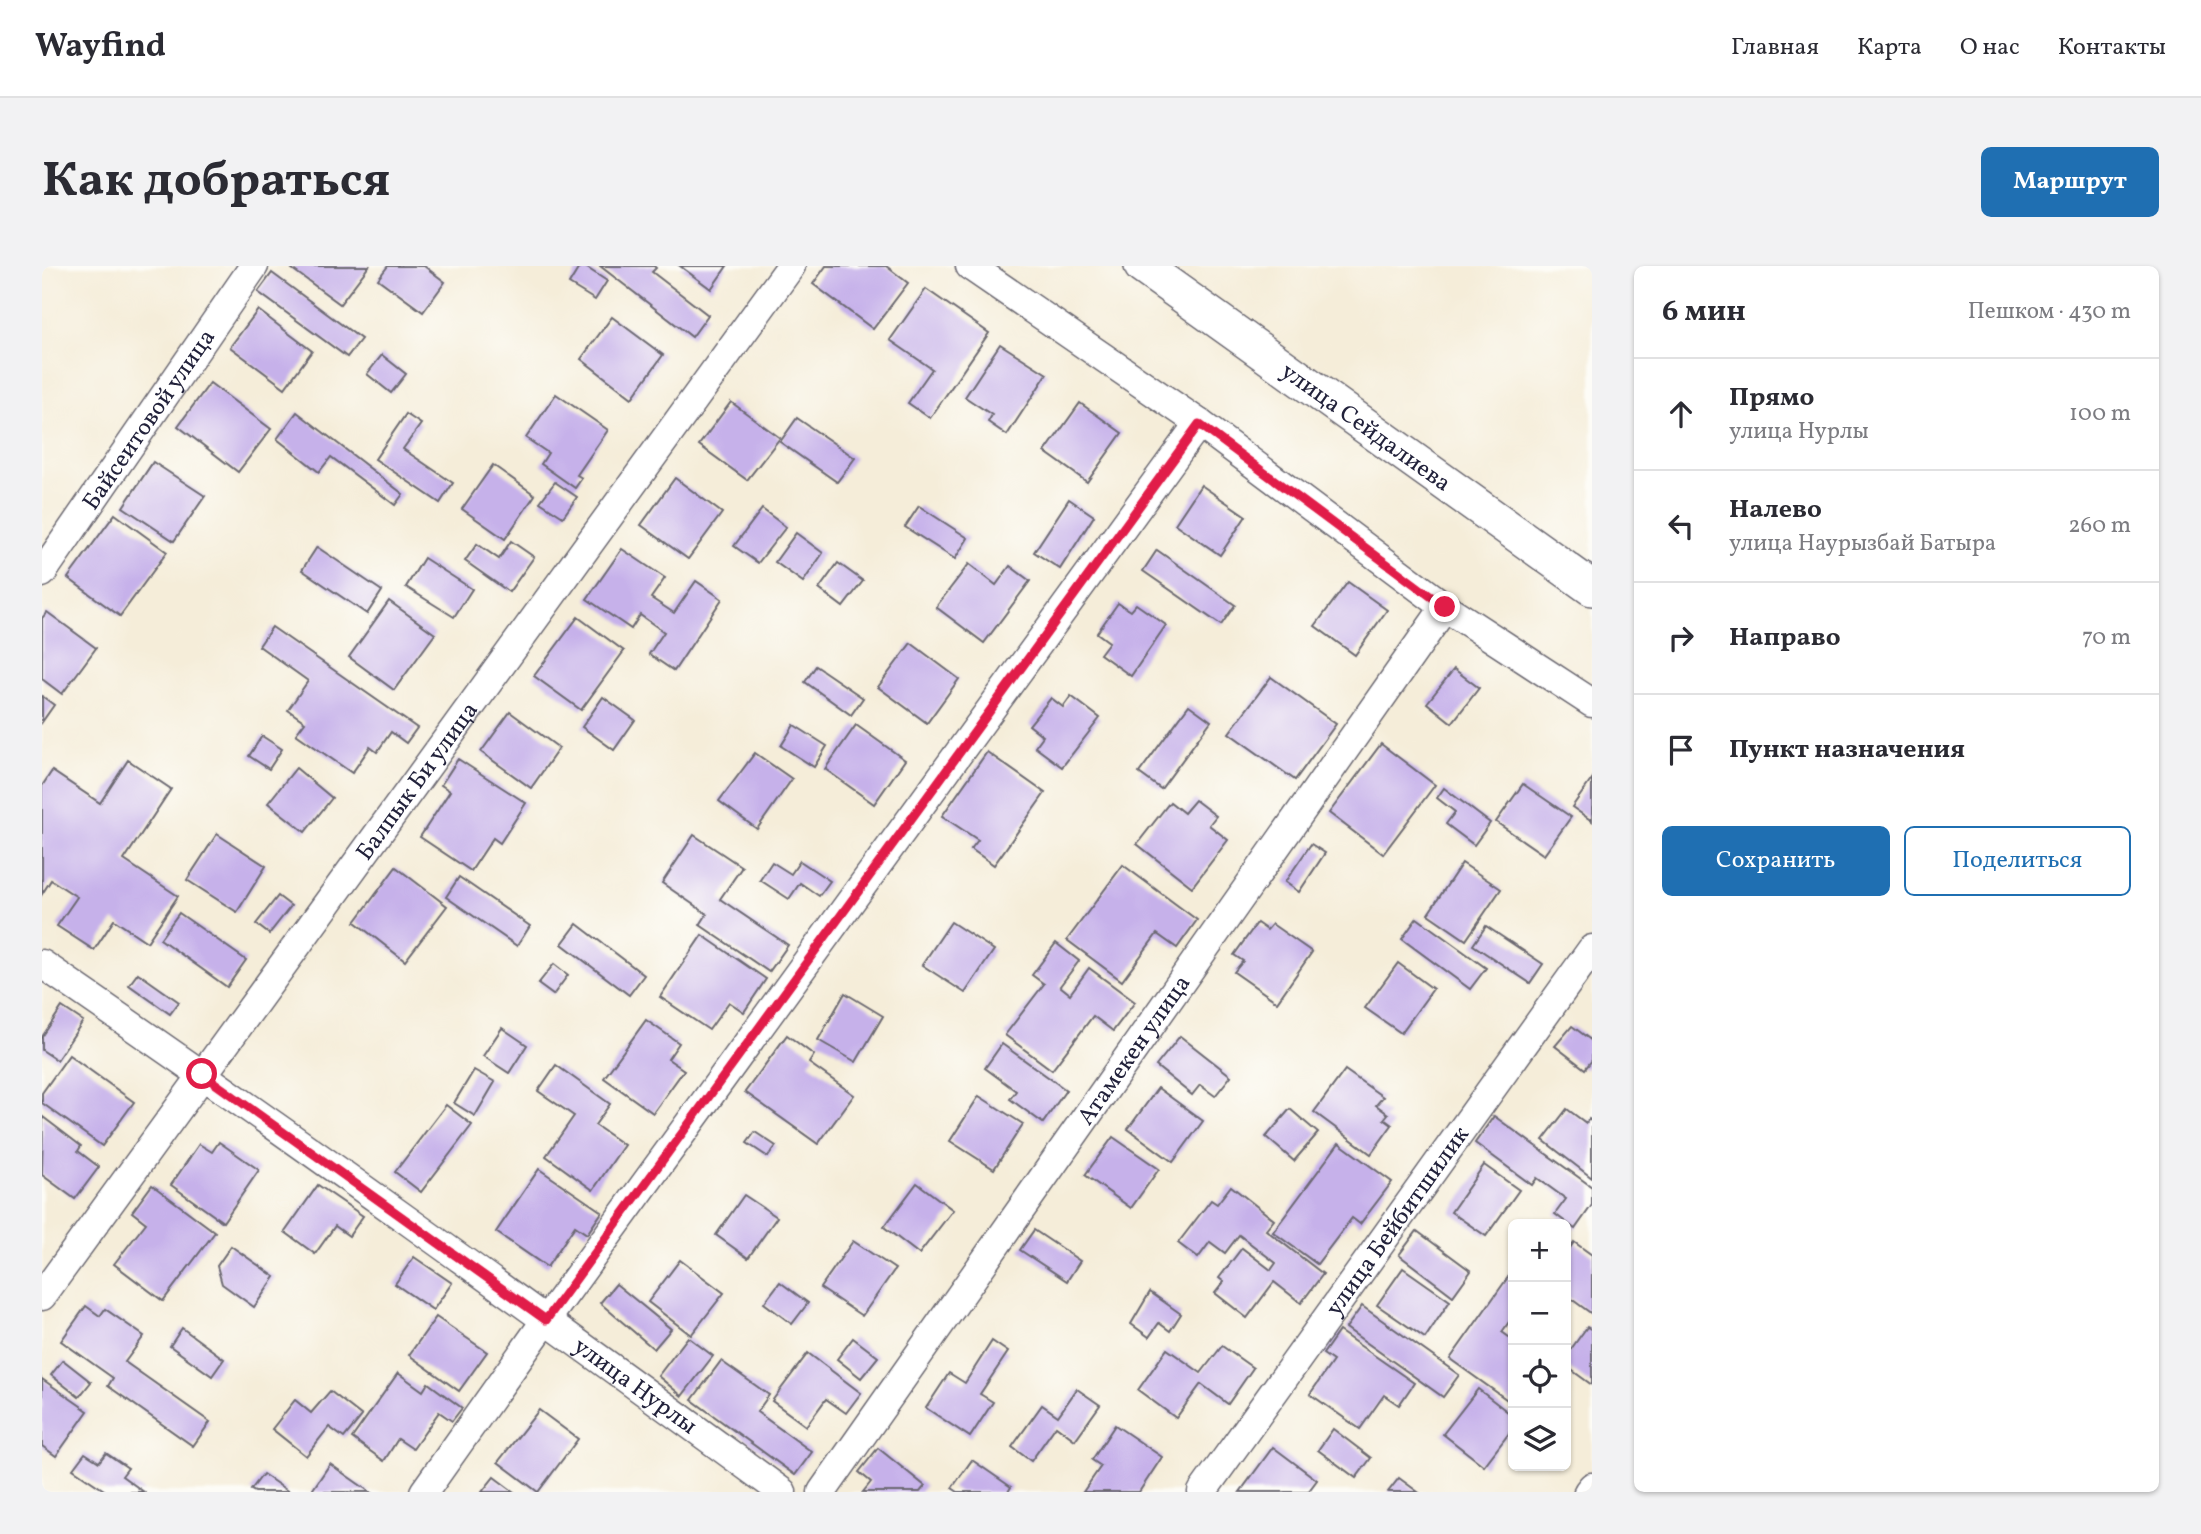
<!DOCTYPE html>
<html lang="ru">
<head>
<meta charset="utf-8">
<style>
	body { margin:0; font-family:Vollkorn,serif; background:#f2f2f3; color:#2b2b33 }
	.controls { position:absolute; right:21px; bottom:21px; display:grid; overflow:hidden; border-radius:10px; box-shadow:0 2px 5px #0004 }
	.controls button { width:63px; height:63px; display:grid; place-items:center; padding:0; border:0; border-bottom:2px solid #e1e1e2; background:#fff; color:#2b2b33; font:35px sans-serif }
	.stop { position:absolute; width:21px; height:21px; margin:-16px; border:5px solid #e11d48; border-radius:50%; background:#fff }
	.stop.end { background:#e11d48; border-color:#fff; box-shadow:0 2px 7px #0008 }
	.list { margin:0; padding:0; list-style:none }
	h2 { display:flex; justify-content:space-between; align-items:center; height:91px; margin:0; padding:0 28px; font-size:30px }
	h2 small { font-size:23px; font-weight:400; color:#7c7c81 }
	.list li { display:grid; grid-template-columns:46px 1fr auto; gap:21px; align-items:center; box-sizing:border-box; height:112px; padding:0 28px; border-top:2px solid #e1e1e2 }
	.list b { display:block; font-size:26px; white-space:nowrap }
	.list p { margin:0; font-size:23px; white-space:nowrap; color:#7c7c81 }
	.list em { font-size:23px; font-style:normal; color:#7c7c81 }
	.actions { display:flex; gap:14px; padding:21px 28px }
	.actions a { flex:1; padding:16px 0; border:2px solid #1f6fb2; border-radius:10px; text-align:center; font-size:24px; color:#1f6fb2 }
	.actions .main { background:#1f6fb2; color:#fff }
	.icon { flex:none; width:38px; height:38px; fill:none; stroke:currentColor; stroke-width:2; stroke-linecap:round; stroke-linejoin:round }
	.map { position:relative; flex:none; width:1550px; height:1226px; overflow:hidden; border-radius:10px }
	header { display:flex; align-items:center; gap:42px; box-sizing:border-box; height:98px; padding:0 35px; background:#fff; border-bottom:2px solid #e1e1e2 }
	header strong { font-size:33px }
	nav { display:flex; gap:38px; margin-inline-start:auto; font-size:24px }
	.intro { display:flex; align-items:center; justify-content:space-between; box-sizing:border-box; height:168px; padding:0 42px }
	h1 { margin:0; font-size:49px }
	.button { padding:18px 32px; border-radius:10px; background:#1f6fb2; color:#fff; font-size:24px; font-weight:700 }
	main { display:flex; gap:42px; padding:0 42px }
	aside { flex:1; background:#fff; border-radius:10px; box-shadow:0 2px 5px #0004 }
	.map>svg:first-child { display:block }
</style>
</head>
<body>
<header>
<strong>Wayfind</strong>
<nav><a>Главная</a><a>Карта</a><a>О нас</a><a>Контакты</a></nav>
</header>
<div class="intro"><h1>Как добраться</h1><a class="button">Маршрут</a></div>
<main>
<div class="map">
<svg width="1550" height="1226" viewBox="0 0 1550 1226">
	<rect width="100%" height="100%" fill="#fdfcf7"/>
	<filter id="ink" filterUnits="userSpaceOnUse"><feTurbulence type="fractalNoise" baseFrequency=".0143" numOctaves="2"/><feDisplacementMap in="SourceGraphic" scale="14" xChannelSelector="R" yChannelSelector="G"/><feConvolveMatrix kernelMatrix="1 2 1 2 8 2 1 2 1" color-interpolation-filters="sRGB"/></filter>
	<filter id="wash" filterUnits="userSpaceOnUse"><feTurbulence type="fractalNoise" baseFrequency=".00686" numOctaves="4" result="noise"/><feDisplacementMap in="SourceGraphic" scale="28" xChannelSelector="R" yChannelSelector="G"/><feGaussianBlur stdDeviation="1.57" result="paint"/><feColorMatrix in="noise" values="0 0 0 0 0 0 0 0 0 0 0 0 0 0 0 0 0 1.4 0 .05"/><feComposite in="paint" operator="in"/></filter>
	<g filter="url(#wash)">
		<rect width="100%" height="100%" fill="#f5edd9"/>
		<g id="blocks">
			<g fill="#c6b1ea">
				<path d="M253,0h74l-29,38 -48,-35z"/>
				<path d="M346,0h36l21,16 -22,30 -45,-33z"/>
				<path d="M538,0h4l23,15 -12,19 -26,-16z"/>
				<path d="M558,0h54l2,2 -4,4 56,43 -16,22z"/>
				<path d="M638,0h47l-16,23z"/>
				<path d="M784,0h60l22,17 -35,46 -60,-45z"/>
				<path d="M230,7l89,66 -14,18 -89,-65z"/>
				<path d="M884,23l63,44 -59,85 -22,-15 24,-34 -42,-29z"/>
				<path d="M216,44l54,41 -27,37 -55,-41z"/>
				<path d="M570,51l51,38 -31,43 -51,-39z"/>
				<path d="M958,78l47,30 -40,61 -19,-13 4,-7 -27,-18z"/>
				<path d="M340,89l24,19 -15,19 -24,-19z"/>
				<path d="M168,117l61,46 -33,43 -60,-46z"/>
				<path d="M514,128l52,36 -31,45 5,3 -7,10 -34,-24 7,-11 -22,-15z"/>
				<path d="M689,136l49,36 -33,42 -48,-35z"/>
				<path d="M1038,137l42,30 -35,49 -42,-30z"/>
				<path d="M255,146l106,82 -8,11 -64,-48 -12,15 -42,-33z"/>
				<path d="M364,148l15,10 -18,25 50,34 -13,20 -65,-44z"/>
				<path d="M755,152l58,40 -18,24 -57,-40z"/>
				<path d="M111,196l52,34 -31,45 -51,-34z"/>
				<path d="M451,199l42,30 -30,44 -43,-30z"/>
				<path d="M633,212l47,35 -34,46 -47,-34z"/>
				<path d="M513,216l22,15 -14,20 -23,-15z"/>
				<path d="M1159,219l45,31 -26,39 -45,-31z"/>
				<path d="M1027,233l25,17 -34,53 -26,-17z"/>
				<path d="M877,240l49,32 -13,21 -50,-32z"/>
				<path d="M720,243l24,18 -28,36 -24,-17z"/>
				<path d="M73,248l52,38 -47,64 -52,-38z"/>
				<path d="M754,267l27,20 -20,29 -28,-20z"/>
				<path d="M469,275l23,16 -25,35 -44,-31 12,-17 22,15z"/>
				<path d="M275,281l65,44 -15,23 -65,-44z"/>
				<path d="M580,283l43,29 -14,20 23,15 22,-32 26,18 -48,72 -25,-17 15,-22 -24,-17 -9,14 -44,-30z"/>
				<path d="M1115,284l78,55 -14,20 -78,-54z"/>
				<path d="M382,292l48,31 -18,28 -48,-30z"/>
				<path d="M796,297l25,18 -20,26 -24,-18z"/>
				<path d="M927,298l27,21 14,-19 20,15 -46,62 -48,-36z"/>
				<path d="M1306,316l39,28 -32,45 -40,-29z"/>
				<path d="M347,335l46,33 -41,56 -45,-33z"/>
				<path d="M1076,337l12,8 6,-7 30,21 -35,51 -31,-22 9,-12 -12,-9z"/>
				<path d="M5,346l49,36 -34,46 -20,-15v-61z"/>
				<path d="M536,351l46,34 -43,59 -47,-34z"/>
				<path d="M230,361l145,101 -11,15 -15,-11 -14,20 -7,-5 -18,26 -56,-39 9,-12 -17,-12 20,-29 -49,-35z"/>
				<path d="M869,377l48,36 -32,44 -49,-36z"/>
				<path d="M774,400l47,32 -12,17 -46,-33z"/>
				<path d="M1412,403l25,19 -27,35 -25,-20z"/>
				<path d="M1229,411l65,47 -41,56 -66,-47z"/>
				<path d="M0,430l12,9 -12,17z"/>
				<path d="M1029,430l29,22 -38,49 -27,-20 8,-11 -14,-11 22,-27 12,9z"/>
				<path d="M561,431l32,23 -21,30 -32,-23z"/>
				<path d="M1147,439l22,16 -50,68 -22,-16z"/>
				<path d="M468,446l49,36 -28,40 -50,-36z"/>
				<path d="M752,459l33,21 -13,21 -33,-21z"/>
				<path d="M814,459l49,35 -31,44 -49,-35z"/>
				<path d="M220,470l20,13 -13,20 -20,-13z"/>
				<path d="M1339,478l54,41 -52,69 -54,-41z"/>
				<path d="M945,486l58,41 -51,72 -23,-16 7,-9 -36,-24z"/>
				<path d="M713,487l37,26 -35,50 -38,-28z"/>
				<path d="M416,493l68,44 -26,40 -7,-5 -22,33 -51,-34 30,-46 -9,-6z"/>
				<path d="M86,494l43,29 -47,71 54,36 -31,46 -33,-22 -20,30 -37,-24 20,-29 -26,-17 -9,14v-108l10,-15 48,32z"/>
				<path d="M254,502l36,30 -27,34 -37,-29z"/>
				<path d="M1550,513v42l-20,-14z"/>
				<path d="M1481,518l48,33 -27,38 -48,-33z"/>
				<path d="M1402,522l46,35 -16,22 -28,-21 9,-12 -18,-14z"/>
				<path d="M1153,534l21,16 -7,9 19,15 -36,47 -55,-43 33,-42 14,11z"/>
				<path d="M175,568l49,32 -29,46 -50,-32z"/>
				<path d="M652,569l48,32 -22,32 68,46 -19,27 -69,-47 7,-11 -45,-31z"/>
				<path d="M1269,578l14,9 -26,39 -14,-10z"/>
				<path d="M758,595l30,20 -11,15 -19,-13 -11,16 -29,-19 12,-18 19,12z"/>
				<path d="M1420,597l39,26 -35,51 -38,-26z"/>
				<path d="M1081,599l74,55 -20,28 -20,-14 -35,47 -55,-41z"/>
				<path d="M354,601l51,39 -42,55 -50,-39z"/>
				<path d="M417,611l71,49 -13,20 -71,-49z"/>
				<path d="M236,630l13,10 -22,28 -13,-10z"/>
				<path d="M137,647l67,47 -19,27 -67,-48z"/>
				<path d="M1375,652l69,50 -16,21 -68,-50z"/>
				<path d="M909,656l43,28 -29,43 -43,-28z"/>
				<path d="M1215,657l10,7 5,-6 40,28 -35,50 -43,-30 9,-11 -9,-6z"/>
				<path d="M535,658l67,51 -15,20 -67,-51z"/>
				<path d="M1444,660l57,38 -13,19 -57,-38z"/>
				<path d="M660,669l64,44 -22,33 -15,-10 -20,28 -49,-33z"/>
				<path d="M1014,677l23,18 -19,25 10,8 19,-26 46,34 -22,29 -20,-15 -41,54 -47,-35 39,-51 -12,-9z"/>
				<path d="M1356,697l35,26 -32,44 -36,-25z"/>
				<path d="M512,698l14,11 -15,20 -15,-11z"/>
				<path d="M96,707l41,29 -9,12 -41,-29z"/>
				<path d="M803,727l38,23 -27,46 -38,-22z"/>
				<path d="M20,741l21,14 -26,39 -15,-10v-13z"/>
				<path d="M604,754l33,23 -11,16 16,11 -31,43 -49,-35z"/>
				<path d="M1530,760l20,15v19l-7,9 -30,-23z"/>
				<path d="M460,762l25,17 -18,28 -26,-17z"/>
				<path d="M745,769l27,20 -5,8 45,32 -36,49 -73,-52z"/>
				<path d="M1138,770l51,40 -16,20 -15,-11 -8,10 -36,-29z"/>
				<path d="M960,778l64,46 -23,33 -33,-24 6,-8 -31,-23z"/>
				<path d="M27,789l65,47 -32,44 -60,-43v-10z"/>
				<path d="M514,799l54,39 -15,21 29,20 -31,45 -47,-34 28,-40 -36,-25z"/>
				<path d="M432,804l21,12 -20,34 -21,-13z"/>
				<path d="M1303,804l38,27 -7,8 12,9 -4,5 8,6 -21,29 -57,-42z"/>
				<path d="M1116,822l45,33 -30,41 -45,-33z"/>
				<path d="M937,830l44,28 -29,45 -44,-28z"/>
				<path d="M404,839l26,20 -51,67 -26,-20z"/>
				<path d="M1248,843l28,24 -24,28 -28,-24z"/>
				<path d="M1525,843l19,14 3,-4 3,3v56l-49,-38z"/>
				<path d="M1452,850l98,71v18l-17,24 -20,-15 11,-15 -29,-21 -5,7 -57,-42z"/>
				<path d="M1,851l38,29 -3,5 21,16 -24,32 -33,-24z"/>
				<path d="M713,866l21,14 -8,11 -21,-14z"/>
				<path d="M1071,871l46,32 -28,39 -46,-33z"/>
				<path d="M177,876l40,28 -36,52 -52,-37 28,-41 13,8z"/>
				<path d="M1297,877l53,39 -32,42 -8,-6 -35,46 -44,-32z"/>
				<path d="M1442,899l35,25 -33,46 -35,-24z"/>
				<path d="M497,903l63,43 -15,22 -12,-8 -28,41 -51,-35z"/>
				<path d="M875,917l36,27 -34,44 -35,-27z"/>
				<path d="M110,919l63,47 -52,69 -49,-37 32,-41 -14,-11z"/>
				<path d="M276,919l45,31 -14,20 -14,-10 -20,28 -30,-22z"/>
				<path d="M1189,920l43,34 -8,10 57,44 -22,29 -27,-21 -27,36 -32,-25 9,-11 -5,-4 23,-30 29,22 5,-7 -37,-28 -14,18 -15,-11 -12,16 -20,-15 33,-43 6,4z"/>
				<path d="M702,929l33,22 -29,41 -32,-23z"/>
				<path d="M992,964l46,31 -13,20 -47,-31z"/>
				<path d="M1375,965l54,40 -18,25 -54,-41z"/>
				<path d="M811,975l42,28 -33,47 -42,-28z"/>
				<path d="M1532,976l18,13v59l-26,-19v-41z"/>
				<path d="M189,980l44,31 -21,30 -32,-23 -5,-18z"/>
				<path d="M372,991l38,26 -19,27 -38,-26z"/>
				<path d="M638,994l44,33 -33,42 -43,-33z"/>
				<path d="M1361,1002l47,33 -25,37 -48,-33z"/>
				<path d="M1469,1007l2,2v41l-11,16 11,8v64l-63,-45z"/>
				<path d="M738,1016l28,21 -16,21 -28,-21z"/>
				<path d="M574,1018l55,45 -17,20 -54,-46z"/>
				<path d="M1108,1026l31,22 -11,17 -11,-8 -10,14 -18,-13z"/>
				<path d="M44,1040l14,10 5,-7 39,27 -19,26 85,60 -17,24 -85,-60 5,-8 -52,-37z"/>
				<path d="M1320,1040l97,69 -16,22 -97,-69z"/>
				<path d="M394,1051l51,35 -28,39 -50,-36z"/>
				<path d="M1545,1061l5,3v55l-26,-19v-10z"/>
				<path d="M140,1062l42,31 -12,17 -42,-30z"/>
				<path d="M1297,1065l75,52 -15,22 -15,-10 -24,34 -50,-35 23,-33 -10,-7z"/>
				<path d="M646,1071l25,19 -31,40 -24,-20z"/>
				<path d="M811,1072l25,19 -17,21 -24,-19z"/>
				<path d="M950,1075l16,11 -28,42 13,8 -23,35 -44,-29 23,-35 16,10z"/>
				<path d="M1180,1080l31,22 -25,36 -27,-20 -25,34 -38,-28 29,-41 34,24z"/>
				<path d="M766,1087l53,40 -15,20 -20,-14 -20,27 -34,-25z"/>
				<path d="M21,1094l28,22 -12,15 -28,-22z"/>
				<path d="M679,1095l48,34 -12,17 55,40 -17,23 -103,-75z"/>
				<path d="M356,1107l25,18 5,-8 34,25 -10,13 -13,-9 -26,37 -15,-10 -14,22 -32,-23z"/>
				<path d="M0,1113l46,32 -32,45 -14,-10z"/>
				<path d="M1035,1123l23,16 -25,35 -19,-14 -25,35 -19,-14 30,-42 16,11z"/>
				<path d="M1436,1123l35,27v12l-29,38 -41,-32z"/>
				<path d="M288,1125l32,25 -18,22 -15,-11 -23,29 -34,-27 23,-29 16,13z"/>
				<path d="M497,1144l39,29 -40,53 -40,-30z"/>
				<path d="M1073,1159l47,32 -23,35h-56l18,-26 -9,-6z"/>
				<path d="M1291,1163l38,29 -15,20 -38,-28z"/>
				<path d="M1231,1181l44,33 -9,12h-68z"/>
				<path d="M836,1182l47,38 -5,6h-57l8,-10 -12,-10z"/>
				<path d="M43,1187l14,9 7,-9 22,15 -6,8 22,16h-37l-34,-23z"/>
				<path d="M930,1194l39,27 -3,5h-50l-6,-4z"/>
				<path d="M288,1198l40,28h-59z"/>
				<path d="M221,1208l26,18h-34l-4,-2z"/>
				<path d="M452,1211l20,15h-32z"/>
				<path d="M1357,1212l19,14h-30z"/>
			</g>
		</g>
	</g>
	<g filter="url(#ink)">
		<use href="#blocks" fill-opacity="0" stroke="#6c6972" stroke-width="2"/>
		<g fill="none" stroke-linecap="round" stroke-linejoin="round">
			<g stroke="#6c6972" stroke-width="31">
				<g id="minor">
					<path d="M928,0l229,157 246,184 147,96"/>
					<path id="s1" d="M0,307l212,-307"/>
					<path id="s2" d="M0,698c250,171 495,349 740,528"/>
					<path id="s3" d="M0,1030l749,-1030"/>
					<path d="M382,1226l122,-172 653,-897"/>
					<path id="s4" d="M780,1226l623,-885"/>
					<path id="s5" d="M1160,1226l390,-543"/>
					<path d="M1546,1226l4,-5"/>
				</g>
			</g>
			<g stroke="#6c6972" stroke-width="38">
				<g id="major">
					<path id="s6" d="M1100,0l450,322"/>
				</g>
			</g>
			<use href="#minor" stroke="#fff" stroke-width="28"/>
			<use href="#major" stroke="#fff" stroke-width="35"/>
		</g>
	</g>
	<g fill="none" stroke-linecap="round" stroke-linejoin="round" filter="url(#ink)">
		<path stroke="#e11d48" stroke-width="9" d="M160,808l344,246 653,-896 246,183"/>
	</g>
	<g text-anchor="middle" stroke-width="6" stroke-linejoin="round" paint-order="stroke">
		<g font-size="24" fill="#22223b" stroke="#fdfcf7">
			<text dy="8" stroke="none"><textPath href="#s1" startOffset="187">Байсеитовой улица</textPath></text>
			<text dy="8" stroke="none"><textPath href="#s6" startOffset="276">улица Сейдалиева</textPath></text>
			<text dy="8" stroke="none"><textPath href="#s3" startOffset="637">Балпык Би улица</textPath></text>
			<text dy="8" stroke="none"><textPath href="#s4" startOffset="541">Атамекен улица</textPath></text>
			<text dy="8" stroke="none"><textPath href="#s5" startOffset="334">улица Бейбитшилик</textPath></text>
			<text dy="8" stroke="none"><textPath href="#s2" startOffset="728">улица Нурлы</textPath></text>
		</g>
	</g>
</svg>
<div class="controls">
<button>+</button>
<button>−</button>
<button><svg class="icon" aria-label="locate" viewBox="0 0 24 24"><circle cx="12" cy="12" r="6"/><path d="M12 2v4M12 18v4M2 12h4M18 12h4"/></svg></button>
<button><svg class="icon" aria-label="layers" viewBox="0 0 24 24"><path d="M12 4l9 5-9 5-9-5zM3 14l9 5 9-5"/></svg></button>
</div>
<div class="stop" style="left:160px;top:808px"></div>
<div class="stop end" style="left:1403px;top:341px"></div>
</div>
<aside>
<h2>6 мин<small>Пешком · 430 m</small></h2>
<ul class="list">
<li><svg class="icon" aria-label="ahead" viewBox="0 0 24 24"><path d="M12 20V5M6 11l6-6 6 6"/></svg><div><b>Прямо</b><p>улица Нурлы</p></div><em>100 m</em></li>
<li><svg class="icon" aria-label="left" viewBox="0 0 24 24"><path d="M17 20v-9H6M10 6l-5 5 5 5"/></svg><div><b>Налево</b><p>улица Наурызбай Батыра</p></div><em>260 m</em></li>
<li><svg class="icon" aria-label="right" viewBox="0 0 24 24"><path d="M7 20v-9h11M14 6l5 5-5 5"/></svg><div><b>Направо</b></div><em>70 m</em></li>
<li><svg class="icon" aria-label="arrive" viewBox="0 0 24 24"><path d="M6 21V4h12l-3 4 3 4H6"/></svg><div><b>Пункт назначения</b></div></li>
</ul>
<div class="actions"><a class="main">Сохранить</a><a>Поделиться</a></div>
</aside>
</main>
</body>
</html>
